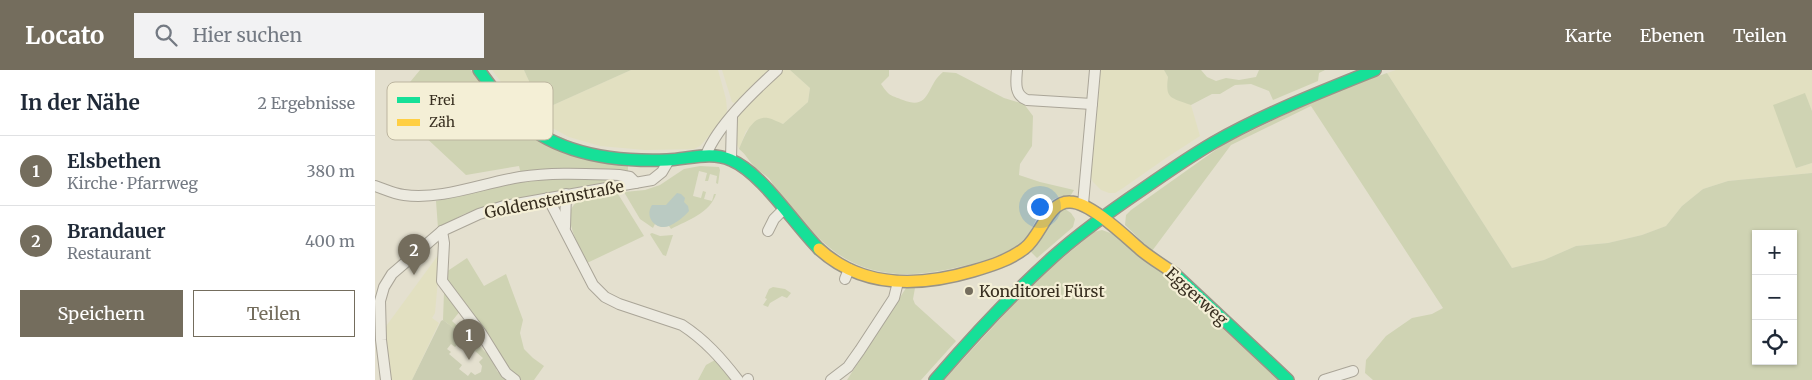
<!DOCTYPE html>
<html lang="de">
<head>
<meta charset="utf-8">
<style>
	body { margin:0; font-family:Merriweather,serif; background:#f2f2f3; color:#1f2937 }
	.controls { position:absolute; right:15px; bottom:15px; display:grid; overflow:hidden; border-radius:0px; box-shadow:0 1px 4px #0004 }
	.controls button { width:45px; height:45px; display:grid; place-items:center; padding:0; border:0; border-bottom:1px solid #e0e1e3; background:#fff; color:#1f2937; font:25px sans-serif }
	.you { position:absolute; left:664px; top:136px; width:18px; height:18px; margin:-12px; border:4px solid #fff; border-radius:50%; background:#1a73e8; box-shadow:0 0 0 8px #1a73e833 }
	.badge { display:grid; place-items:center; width:32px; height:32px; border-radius:50%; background:#746d5d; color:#fff; font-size:16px; font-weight:700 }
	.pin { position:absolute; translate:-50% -41px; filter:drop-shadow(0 1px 2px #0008) }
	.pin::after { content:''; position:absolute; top:26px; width:18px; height:15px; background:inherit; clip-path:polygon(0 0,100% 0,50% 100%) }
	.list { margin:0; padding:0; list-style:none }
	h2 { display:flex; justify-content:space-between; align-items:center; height:65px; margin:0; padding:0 20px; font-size:21px }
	h2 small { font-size:16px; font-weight:400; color:#747a83 }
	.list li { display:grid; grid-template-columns:32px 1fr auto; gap:15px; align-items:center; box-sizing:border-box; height:70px; padding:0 20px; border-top:1px solid #e0e1e3 }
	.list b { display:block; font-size:19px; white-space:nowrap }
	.list p { margin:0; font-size:16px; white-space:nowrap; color:#747a83 }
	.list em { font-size:16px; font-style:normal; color:#747a83 }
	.actions { display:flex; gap:10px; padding:15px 20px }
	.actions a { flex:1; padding:11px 0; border:1px solid #746d5d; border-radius:0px; text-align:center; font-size:18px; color:#746d5d }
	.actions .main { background:#746d5d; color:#fff }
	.icon { flex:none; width:28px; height:28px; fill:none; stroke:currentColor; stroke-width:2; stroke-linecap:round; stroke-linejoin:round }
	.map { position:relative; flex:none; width:1437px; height:310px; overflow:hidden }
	header { display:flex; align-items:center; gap:30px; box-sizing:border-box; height:70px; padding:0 25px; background:#746d5d; color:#fff }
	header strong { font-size:24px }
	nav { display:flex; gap:28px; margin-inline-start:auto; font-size:18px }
	.search { width:350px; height:45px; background:#f2f2f3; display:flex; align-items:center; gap:12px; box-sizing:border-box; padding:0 18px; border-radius:0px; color:#747a83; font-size:19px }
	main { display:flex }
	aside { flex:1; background:#fff }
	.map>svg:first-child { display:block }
</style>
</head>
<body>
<header>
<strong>Locato</strong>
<div class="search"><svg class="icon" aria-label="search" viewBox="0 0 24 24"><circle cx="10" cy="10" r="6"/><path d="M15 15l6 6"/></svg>Hier suchen</div>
<nav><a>Karte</a><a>Ebenen</a><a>Teilen</a></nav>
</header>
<main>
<aside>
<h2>In der Nähe<small>2 Ergebnisse</small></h2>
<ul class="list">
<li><span class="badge">1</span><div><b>Elsbethen</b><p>Kirche · Pfarrweg</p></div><em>380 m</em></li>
<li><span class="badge">2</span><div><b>Brandauer</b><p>Restaurant</p></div><em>400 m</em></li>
</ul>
<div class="actions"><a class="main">Speichern</a><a>Teilen</a></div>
</aside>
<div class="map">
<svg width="1437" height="310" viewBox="0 0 1437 310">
	<rect width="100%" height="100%" fill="#e4e0cf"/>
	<g fill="#e2e0c1">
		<path d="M117,0h32l18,40 89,-40h87l8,29 1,11 -2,8 -25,28 -6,3 -49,1 -45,-4 -31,-9 -30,-16 -27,-25z"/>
		<path d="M347,0h50l-37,33 -3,-1z"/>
		<path d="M408,0h7l20,18 -2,14 -25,22 -17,-6 -7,2 -13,11 -7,18 -5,-11v-11l6,-14 11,-15z"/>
		<path d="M725,0h64l4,7 2,19 21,9 9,31 -34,22 -43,30 -8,5h-6l-8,-3 -8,-8 -3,-7z"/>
		<path d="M1021,0h416v41l-7,-17 -9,74 16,-5v10l-84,8 -25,8 -21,17 -16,20 -24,9 -34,8 -32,3 -32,14 -32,8 -125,-195z"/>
		<path d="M64,184l-1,25 -3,34 -3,5 7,5 -27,57h-21l-7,-51z"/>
	</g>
	<g fill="#cfd3b3" fill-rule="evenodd">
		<path d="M45,0h51l31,42 126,54v6l-107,2 -2,-8 -53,9 -75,-70z"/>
		<path d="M149,0h107l-89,40z"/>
		<path d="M415,0h99v6l-8,8c8,12 9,11 22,16 28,11 23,-15 40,-28l13,1 48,25 20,6 9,12 -1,30 -12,18 -1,11 21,7 34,8 -3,5c-42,4 -27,33 -55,51 -18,12 -40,17 -61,22 -49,11 -93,10 -132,-26 -19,-17 -34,-38 -50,-57 -3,-8 -9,-10 -15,-15 -7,-5 -11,-15 -19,-21 5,-11 12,-34 29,-31 5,1 10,4 15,6l25,-22 2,-14z"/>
		<path d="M789,0h37l6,7 9,4 10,-3 13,2 17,-3 3,-7h66l-6,3 -1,8 -45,19 -4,-9 -18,-7 -16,1 -15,9h-8l-21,11c-20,-8 -26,-5 -23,-28z"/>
		<path d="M1012,3l125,195 32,-8 32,-14 32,-3 34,-8 24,-9 16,-20 21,-17 25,-8 84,-8v207h-439l-8,-7 1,-13 20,-24 26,-18 20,-4 11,-6 -132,-202 -80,39 -79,106 -27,-26 1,-10 5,-5 93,-66 106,-51zM1381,164h37v127h-37z"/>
		<path d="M1430,23l7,18v52l-16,5 -23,-63z"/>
		<path d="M325,96l19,1 1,3 -2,14 -2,-1 1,-7 -7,-2 -2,7h-3l2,-8 -8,-2 -6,25 8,2 2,-7 3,1 -2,7 8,2 2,-7h2c-6,19 -28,26 -45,35l-2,-3 -8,1 -6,-3 -2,4 -13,-9 -16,-27 21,-2 15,-5 24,-16z"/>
		<path d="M169,108l80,1 -123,22 -37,13 -26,14 -2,-27 86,-22z"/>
		<path d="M243,124l26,42 -57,27c-7,-16 -30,-51 -7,-63 9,-4 28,-4 38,-6z"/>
		<path d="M690,139l6,4 4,6 -2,8 -36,31 -7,-7 27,-39z"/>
		<path d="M727,160l11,4 61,46 106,100h-336l91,-99 59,-49z"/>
		<path d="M277,163l8,3 13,-1 -7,21 -3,-1 -12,-19 -1,-2z"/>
		<path d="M92,188l17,28 22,-12 17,46 -3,13 4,16 9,9 11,8 -10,14h-14l-14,-13 -56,-79 -4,-11v-5z"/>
		<path d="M398,217l12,2 6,4 -4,5 -5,-2 -12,7 -2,4 -5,-2 4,-6 -2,-1 4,-9z"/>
		<path d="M531,218h9l-2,11 2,5 41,37 -35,39h-74z"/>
		<path d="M69,222h2l15,18 -9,11 37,34 -46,-35z"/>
		<path d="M340,290l17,20h-34l8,-15z"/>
	</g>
	<path fill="#cbceb2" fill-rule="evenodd" d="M68,250l46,35 5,7 3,9 10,9h-95l29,-59zM76,274l4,3 3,-3 13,11 4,-4 8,7 -4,4 3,4 -1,6 -6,3 -4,-3 -3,4 -9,-7 3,-4 -13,-11 2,-2 -4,-3z"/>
	<path fill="#bacac2" d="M302,123l4,1 4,4 -1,4 4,4 1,5c-5,6 -13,12 -20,15 -13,5 -25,-9 -17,-21h14z"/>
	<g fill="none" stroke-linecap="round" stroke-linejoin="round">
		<g stroke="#aaa598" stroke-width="12">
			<g id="street">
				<path d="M642,0c-1,12 -3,25 10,30l65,4"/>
				<path d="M331,85c12,-30 47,-63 71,-85"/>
				<path d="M356,89l1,-42"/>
				<path d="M0,116c9,3 19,8 29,9 39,5 78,-12 116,-18 33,-5 67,-3 99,-2l11,2 6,6"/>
				<path d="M173,128l45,87 12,12 14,7 63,21c23,15 39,33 56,55"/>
				<path d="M708,134l12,-134"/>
				<path d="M190,157l1,-33"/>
				<path d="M67,161l2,12 -2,38 39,52 25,40 9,7"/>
				<path d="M393,161l6,-12 10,-10"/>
				<path d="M470,209l4,-10"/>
				<path d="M11,310l-5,-40 -1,-39 4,-14 8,-13 50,-43 37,-17 25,-8 148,-26 10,-8 7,-12"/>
				<path d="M372,310l1,-1"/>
				<path d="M456,310l17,-13 12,-17 34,-52 4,-16"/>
				<path d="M949,310l29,-9"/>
			</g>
		</g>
		<g stroke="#999488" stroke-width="14">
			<g id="fast">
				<path d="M104,0c11,15 22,31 36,45 39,39 99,47 152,45 22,-1 44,-9 64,0 31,13 63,64 88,89"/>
				<path d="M800,204l113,106"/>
				<path d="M560,310c37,-43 76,-85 118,-123 28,-25 59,-47 90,-68 23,-16 46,-32 70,-46 51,-29 107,-51 162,-73"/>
			</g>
		</g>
		<g stroke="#999488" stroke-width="14">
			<path id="slow" d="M444,179c44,40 100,38 154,22 17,-5 37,-11 52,-23 16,-12 23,-47 45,-46 20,0 56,35 71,48 11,9 23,16 34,24"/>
		</g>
		<use href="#street" stroke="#eceae0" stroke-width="10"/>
		<use href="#fast" stroke="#16e098" stroke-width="11"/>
		<use href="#slow" stroke="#ffcf43" stroke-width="11"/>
	</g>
	<circle fill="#746d5d" stroke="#f4efd6" stroke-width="2" cx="594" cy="221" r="5"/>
	<g text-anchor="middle" stroke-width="4.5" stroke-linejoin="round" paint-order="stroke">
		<g font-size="16" fill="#382f20" stroke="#f4efd6">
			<text transform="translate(179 129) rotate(-11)" y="6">Goldensteinstraße</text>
			<text transform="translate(822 226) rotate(42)" y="6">Eggerweg</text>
		</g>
		<g font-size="16" fill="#382f20" stroke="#f4efd6" text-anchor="start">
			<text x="604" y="227">Konditorei Fürst</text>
		</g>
	</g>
	<rect x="12" y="12" width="166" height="58" rx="8" fill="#f4efd6" stroke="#bcb59f" stroke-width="1"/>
	<rect x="22" y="27" width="23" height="6" fill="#16e098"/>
	<rect x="22" y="49" width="23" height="7" fill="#ffcf43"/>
	<g font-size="14" fill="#382f20">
		<text x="54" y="35">Frei</text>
		<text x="54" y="57">Zäh</text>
	</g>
</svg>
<div class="controls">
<button>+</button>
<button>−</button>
<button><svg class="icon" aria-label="locate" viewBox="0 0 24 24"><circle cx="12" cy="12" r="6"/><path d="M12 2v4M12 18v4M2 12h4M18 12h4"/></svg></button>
</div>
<div class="you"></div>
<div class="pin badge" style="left:94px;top:290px">1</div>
<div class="pin badge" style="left:39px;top:205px">2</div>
</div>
</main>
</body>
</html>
